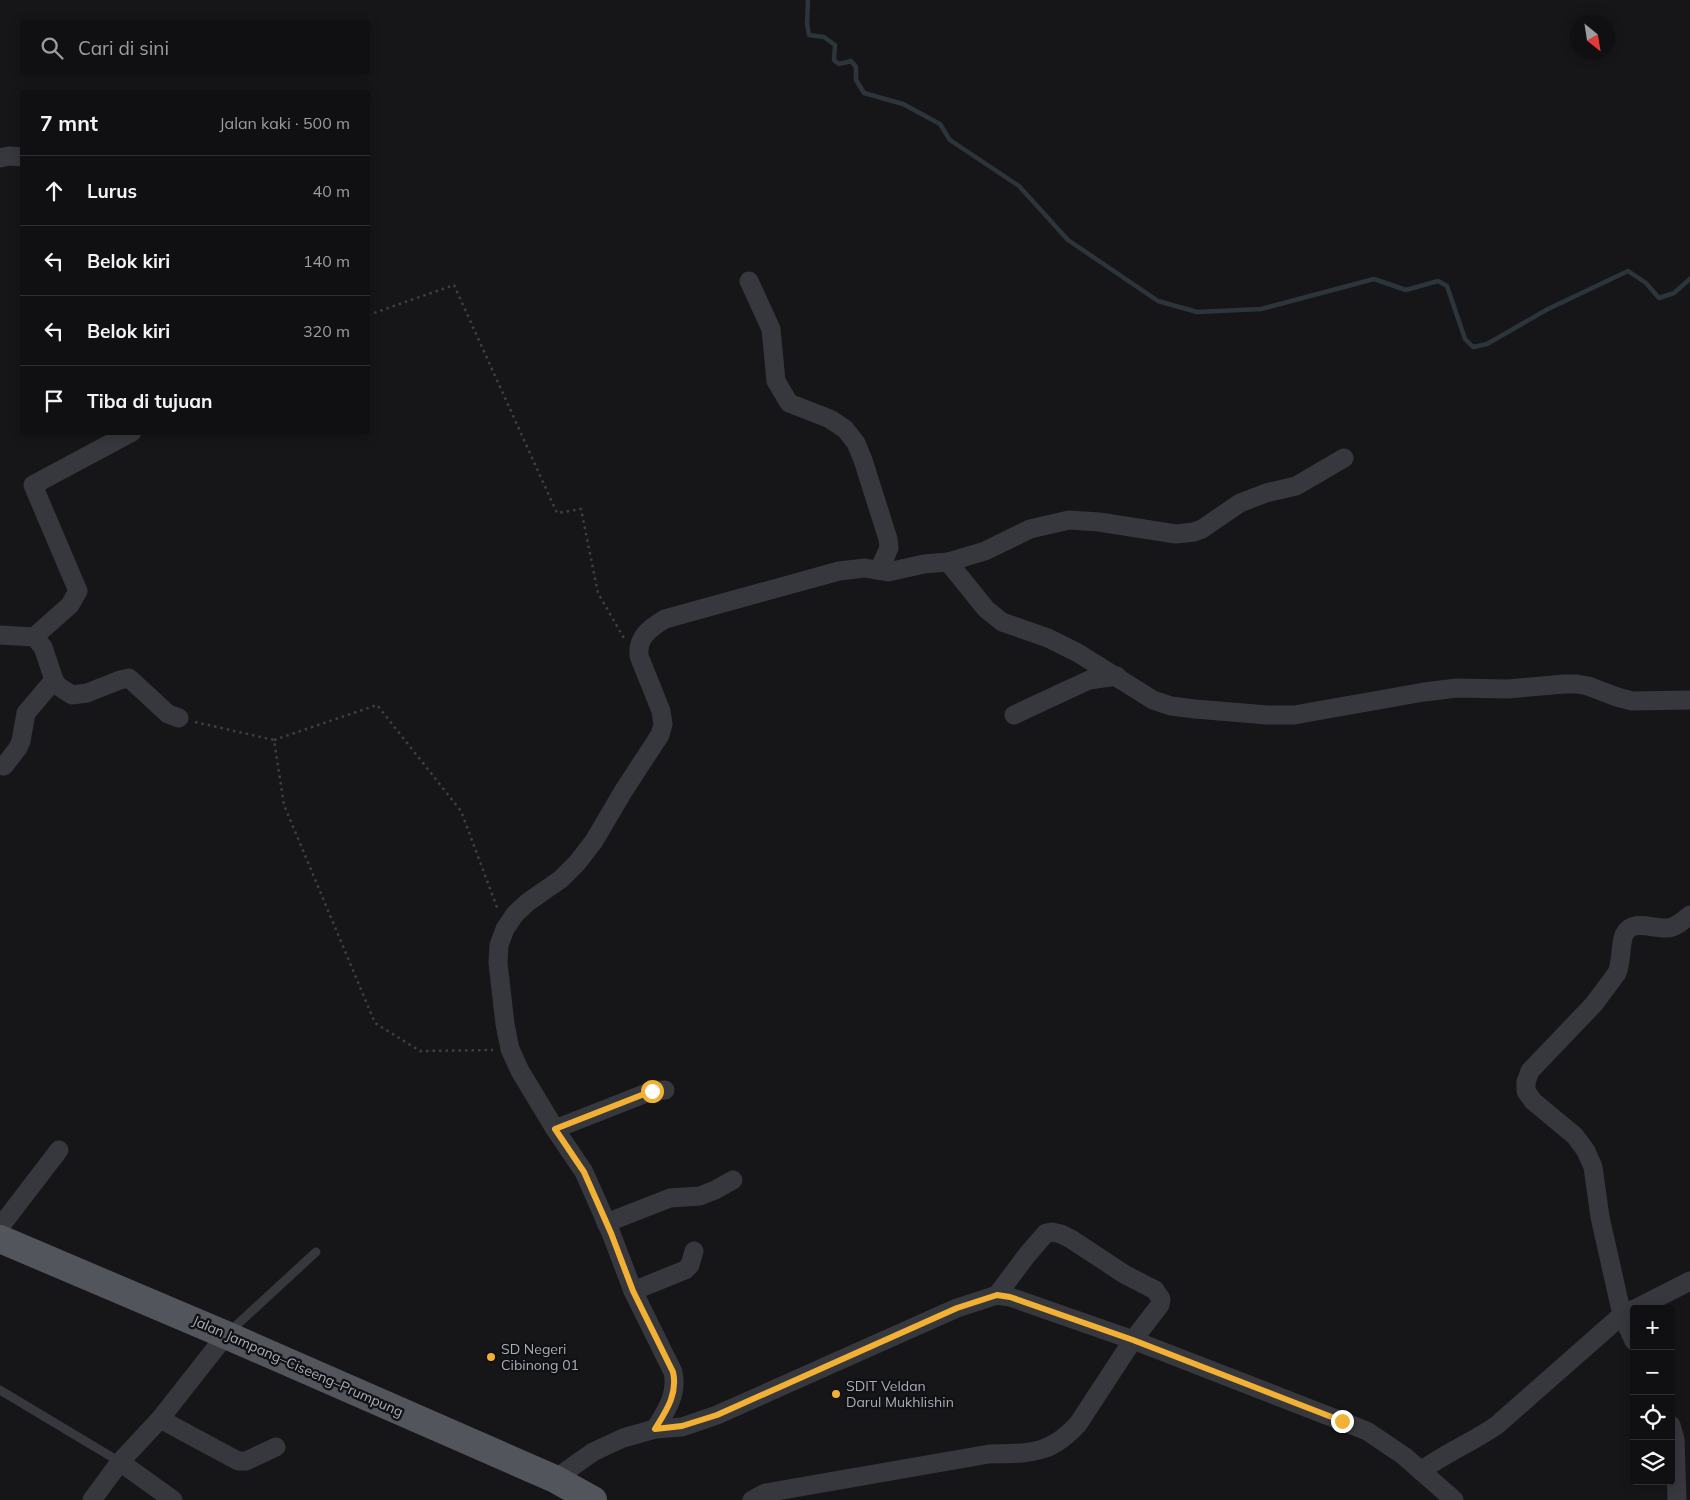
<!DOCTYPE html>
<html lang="id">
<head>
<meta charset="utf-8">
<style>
	body { margin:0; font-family:Mulish,sans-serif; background:#19191b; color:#f1f3f6 }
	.controls { position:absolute; right:15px; bottom:15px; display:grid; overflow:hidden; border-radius:5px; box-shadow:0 2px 12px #0003 }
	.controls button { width:45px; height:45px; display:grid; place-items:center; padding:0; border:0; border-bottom:1px solid #303032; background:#101012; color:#f1f3f6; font:25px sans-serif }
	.compass { position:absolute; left:1570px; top:15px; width:45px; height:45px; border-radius:50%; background:#101012; box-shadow:0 2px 12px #0003; rotate:150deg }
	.stop { position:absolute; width:15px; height:15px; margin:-11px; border:4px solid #f2b134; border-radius:50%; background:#fff }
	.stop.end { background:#f2b134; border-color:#fff; box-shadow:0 1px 5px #0008 }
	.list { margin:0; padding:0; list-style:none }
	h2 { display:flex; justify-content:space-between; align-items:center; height:65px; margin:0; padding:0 20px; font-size:21px }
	h2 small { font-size:16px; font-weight:400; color:#9c9d9f }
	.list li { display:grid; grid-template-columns:32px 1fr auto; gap:15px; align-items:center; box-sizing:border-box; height:70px; padding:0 20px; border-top:1px solid #303032 }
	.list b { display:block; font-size:19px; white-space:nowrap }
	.list em { font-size:16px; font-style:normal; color:#9c9d9f }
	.icon { flex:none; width:28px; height:28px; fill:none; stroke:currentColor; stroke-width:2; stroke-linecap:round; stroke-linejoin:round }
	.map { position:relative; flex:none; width:1690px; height:1500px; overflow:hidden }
	.search { position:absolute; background:#101012; box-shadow:0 2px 12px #0003; left:20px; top:20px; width:350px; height:55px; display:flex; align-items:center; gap:12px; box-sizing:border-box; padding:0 18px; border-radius:5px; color:#9c9d9f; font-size:19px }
	.panel { position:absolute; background:#101012; box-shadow:0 2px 12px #0003; left:20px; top:90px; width:350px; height:345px; border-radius:5px }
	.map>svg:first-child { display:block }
</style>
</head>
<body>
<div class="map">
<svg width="1690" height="1500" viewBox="0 0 1690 1500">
	<rect width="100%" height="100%" fill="#161618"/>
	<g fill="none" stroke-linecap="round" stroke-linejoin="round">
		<path stroke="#2c353c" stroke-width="4.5" d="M808,0l-1,24 2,11 15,2 11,8 -1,15 5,4 12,-3 5,6v13l8,13 39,11 37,20 10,16 69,46 49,54 90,61 39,11 64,-3 113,-30 32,11 32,-9 9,5 18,53 8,8 14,-3 61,-35 80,-38 18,12 13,15 15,-5 16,-14"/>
		<g stroke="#3d3f44" stroke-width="2.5" stroke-dasharray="2.5 4" stroke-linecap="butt">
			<path d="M368,315l86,-30 103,228 24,-4 17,84 27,47"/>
			<path d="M195,722l79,18 10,65 91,218 45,28 73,-1"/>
			<path d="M274,740l103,-35 84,106 37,99"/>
		</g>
		<g stroke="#37383d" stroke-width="9">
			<path d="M228,1333l88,-81"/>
			<path d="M0,1390l120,72"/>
		</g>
		<g stroke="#37383d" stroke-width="19">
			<path d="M0,158l9,-2 13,1"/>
			<path d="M749,281l22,48 5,52 13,22 41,16 15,10 11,14 7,17 25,79 1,9 -10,22"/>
			<path d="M948,562l38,47 16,13 46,16 30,15 75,47 18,6 24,3 72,6h27l130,-23 33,-4 51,1 56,-5h13l11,2 29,11 15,4 58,-1"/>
			<path d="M0,635l34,2 9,10 11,33 4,6 14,9 15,-2 33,-13 9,-2 39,36 11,4"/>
			<path d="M34,637l36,-32 8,-14 -45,-106 99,-53"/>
			<path d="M1014,715l75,-35 28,-4"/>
			<path d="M4,766l14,-18 3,-7 5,-28 28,-33"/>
			<path d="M555,1129l84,-33 12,-5 14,-1"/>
			<path d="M606,1223l64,-25 30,-2 15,-6 18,-10"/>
			<path d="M0,1227l59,-77"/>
			<path d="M633,1291l52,-21 5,-5 4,-14"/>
			<path d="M1635,1309l55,-28"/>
			<path d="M1631,1310l-9,5 12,26"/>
			<path d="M160,1419l78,42h8l30,-14"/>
			<path d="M1671,1425l4,14 2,61"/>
			<path d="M655,1429c11,-18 23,-35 18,-57l-40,-81 -22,-58 -27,-61 -29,-43 -35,-58 -10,-22 -5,-25 -7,-61 1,-18 6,-16 10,-15 13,-12 33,-23 16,-16 17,-22 30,-51 36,-55 3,-11 -2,-13 -22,-55c-2,-19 11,-28 26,-37l174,-48 26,-3 23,4 36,-8 24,-2 37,-11 45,-22 39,-9 30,2 77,12 18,-2 8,-3 38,-26 26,-10 30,-7 48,-28"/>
			<path d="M120,1462l53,38"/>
			<path d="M1421,1471c24,-18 52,-29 76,-46l125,-110 -22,-98 -7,-50 -7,-16 -11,-15 -42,-35 -7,-10v-9l4,-11 64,-67 23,-31c5,-12 3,-28 7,-38 8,-17 29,-6 43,-7 8,0 17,-8 23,-13"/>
			<path d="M555,1479l38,-27 30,-14 32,-9 27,-2 35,-12 240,-107 40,-13 13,2 123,43 234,91 37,25 50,44"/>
			<path d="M92,1500l28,-38 40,-43 66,-84"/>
			<path d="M752,1500l13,-7 224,-39c39,-1 60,2 89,-30l55,-84 27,-35 1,-6 -6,-9 -31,-16 -53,-35 -10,-5 -9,-2 -6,1 -19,22 -30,40"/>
		</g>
		<path stroke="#53555c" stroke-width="28" d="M0,1239l226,96 329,144 38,21"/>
	</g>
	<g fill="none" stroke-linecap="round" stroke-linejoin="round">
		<path stroke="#f2b134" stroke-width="6" d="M652,1091l-97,38 29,43 27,61 22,58 40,81c5,22 -7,39 -18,57l27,-3 35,-11 240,-107 40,-13 13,2 123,43 209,81"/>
	</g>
	<g fill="#f2b134" stroke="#111113" stroke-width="2">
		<circle cx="491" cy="1357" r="5"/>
		<circle cx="836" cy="1394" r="5"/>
	</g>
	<g text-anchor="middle" stroke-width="4.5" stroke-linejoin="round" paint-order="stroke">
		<g font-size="14" fill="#a8adb8" stroke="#111113" text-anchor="start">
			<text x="501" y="1354">SD Negeri<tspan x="501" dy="16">Cibinong 01</tspan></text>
			<text x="846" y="1391">SDIT Veldan<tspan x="846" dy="16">Darul Mukhlishin</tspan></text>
		</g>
		<g font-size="14" fill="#a8adb8" stroke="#111113">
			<text transform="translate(298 1366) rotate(24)" y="5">Jalan Jampang–Ciseeng–Prumpung</text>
		</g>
	</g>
</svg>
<div class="controls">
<button>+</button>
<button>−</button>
<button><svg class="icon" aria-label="locate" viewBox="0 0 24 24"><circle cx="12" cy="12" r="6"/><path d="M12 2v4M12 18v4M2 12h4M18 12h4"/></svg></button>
<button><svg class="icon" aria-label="layers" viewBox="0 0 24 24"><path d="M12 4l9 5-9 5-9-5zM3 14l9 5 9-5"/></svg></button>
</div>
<svg class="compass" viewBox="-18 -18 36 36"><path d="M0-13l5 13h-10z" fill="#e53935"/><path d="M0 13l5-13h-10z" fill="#9c9d9f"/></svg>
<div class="stop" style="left:652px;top:1091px"></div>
<div class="stop end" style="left:1342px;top:1421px"></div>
<div class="search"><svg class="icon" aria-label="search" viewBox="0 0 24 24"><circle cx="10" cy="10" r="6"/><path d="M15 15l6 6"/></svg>Cari di sini</div>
<section class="panel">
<h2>7 mnt<small>Jalan kaki · 500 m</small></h2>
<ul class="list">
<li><svg class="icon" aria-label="ahead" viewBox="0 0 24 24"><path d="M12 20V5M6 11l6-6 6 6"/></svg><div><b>Lurus</b></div><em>40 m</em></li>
<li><svg class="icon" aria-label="left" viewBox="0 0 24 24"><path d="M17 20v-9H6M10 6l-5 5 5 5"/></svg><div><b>Belok kiri</b></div><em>140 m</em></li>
<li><svg class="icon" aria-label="left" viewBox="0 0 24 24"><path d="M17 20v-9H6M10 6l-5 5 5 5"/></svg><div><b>Belok kiri</b></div><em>320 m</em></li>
<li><svg class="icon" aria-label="arrive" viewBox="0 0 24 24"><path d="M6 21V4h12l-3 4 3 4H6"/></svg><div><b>Tiba di tujuan</b></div></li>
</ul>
</section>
</div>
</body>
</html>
